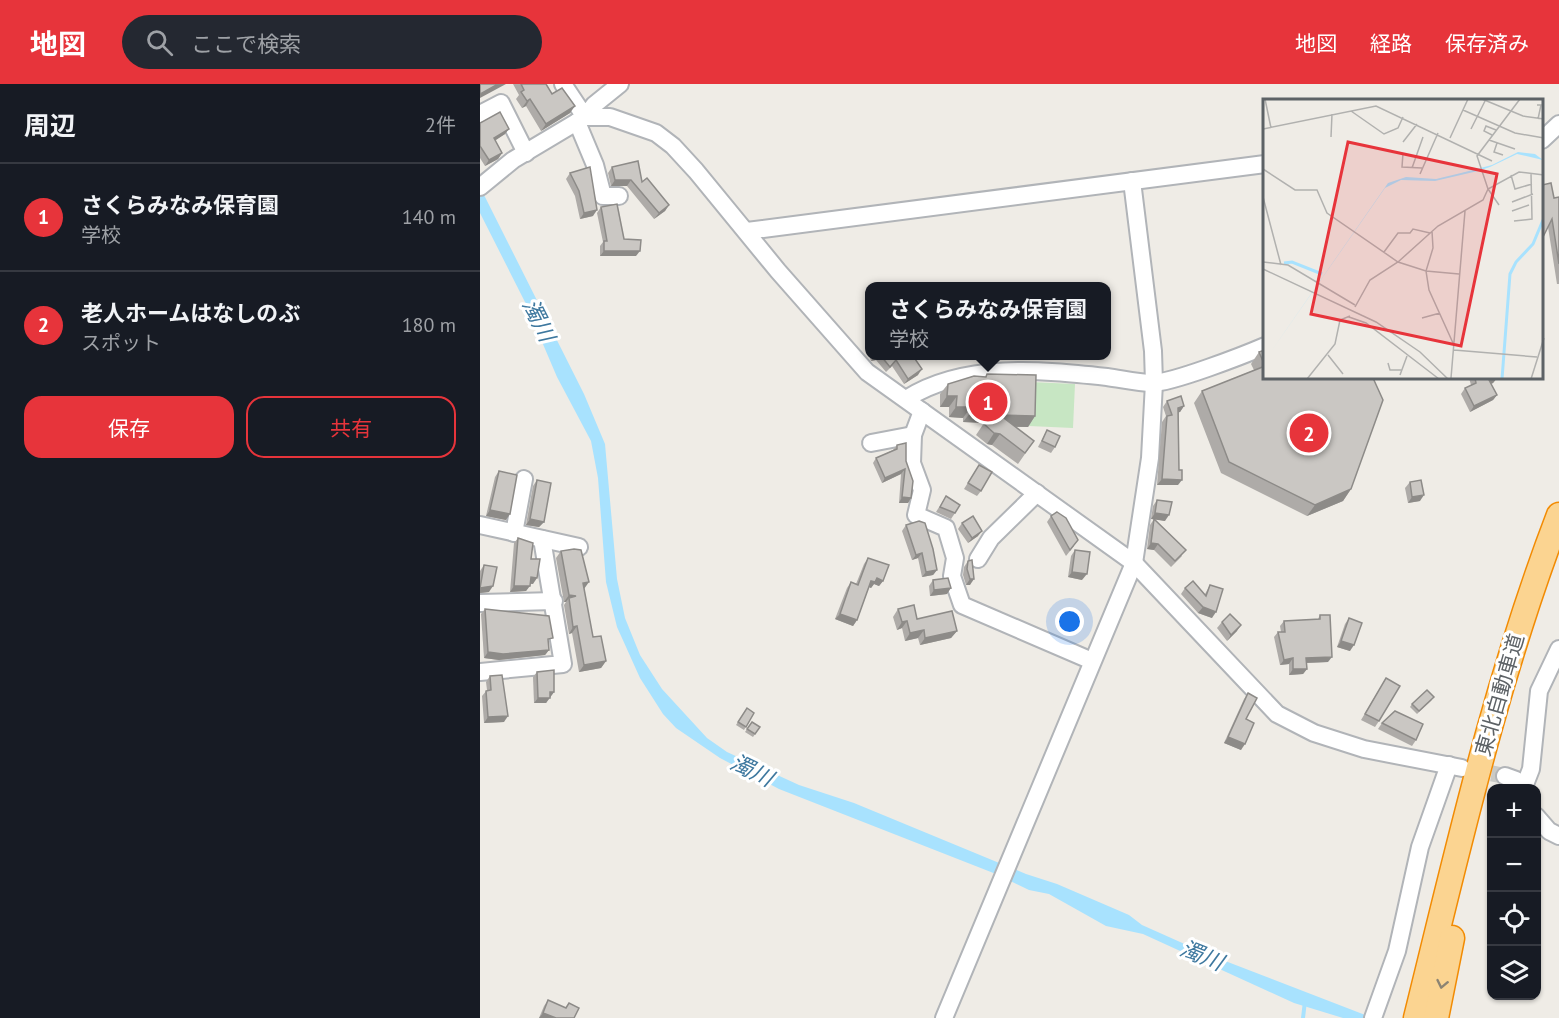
<!DOCTYPE html>
<html lang="ja">
<head>
<meta charset="utf-8">
<style>
	body { margin:0; font-family:"PT Sans","Noto Sans JP",sans-serif; background:#242831; color:#f1f3f6 }
	.controls { position:absolute; right:18px; bottom:18px; display:grid; overflow:hidden; border-radius:12px; box-shadow:0 2px 4px #0004 }
	.controls button { width:54px; height:54px; display:grid; place-items:center; padding:0; border:0; border-bottom:2px solid #363941; background:#171b24; color:#f1f3f6; font:30px sans-serif }
	.you { position:absolute; left:590px; top:538px; width:21px; height:21px; margin:-15px; border:4px solid #fff; border-radius:50%; background:#1a73e8; box-shadow:0 0 0 9px #1a73e833 }
	.badge { display:grid; place-items:center; width:39px; height:39px; border-radius:50%; background:#e7343b; color:#fff; font-size:20px; font-weight:700 }
	.pin { position:absolute; translate:-50% -50%; border:3px solid #fff; box-shadow:0 2px 6px #0006 }
	.popup { position:absolute; left:385px; top:198px; width:246px; height:78px; box-sizing:border-box; display:grid; place-content:center; border-radius:12px; background:#171b24; filter:drop-shadow(0 2px 4px #0005); font-size:20px; white-space:nowrap; color:#9ea1a6 }
	.popup b { font-size:22px; color:#f1f3f6 }
	.popup::after { content:''; position:absolute; left:50%; top:100%; margin-left:-12px; border:12px solid transparent; border-top-color:#171b24 }
	.list { margin:0; padding:0; list-style:none }
	h2 { display:flex; justify-content:space-between; align-items:center; height:78px; margin:0; padding:0 24px; font-size:26px }
	h2 small { font-size:20px; font-weight:400; color:#9ea1a6 }
	.list li { display:grid; grid-template-columns:39px 1fr auto; gap:18px; align-items:center; box-sizing:border-box; height:108px; padding:0 24px; border-top:2px solid #363941 }
	.list b { display:block; font-size:22px; white-space:nowrap }
	.list p { margin:0; font-size:20px; white-space:nowrap; color:#9ea1a6 }
	.list em { font-size:20px; font-style:normal; color:#9ea1a6 }
	.actions { display:flex; gap:12px; padding:18px 24px }
	.actions a { flex:1; padding:14px 0; border:2px solid #e7343b; border-radius:18px; text-align:center; font-size:21px; color:#e7343b }
	.actions .main { background:#e7343b; color:#fff }
	.icon { flex:none; width:33px; height:33px; fill:none; stroke:currentColor; stroke-width:2; stroke-linecap:round; stroke-linejoin:round }
	.map { position:relative; flex:none; width:1079px; height:934px; overflow:hidden }
	header { display:flex; align-items:center; gap:36px; box-sizing:border-box; height:84px; padding:0 30px; background:#e7343b; color:#fff }
	header strong { font-size:28px }
	nav { display:flex; gap:33px; margin-inline-start:auto; font-size:21px }
	.search { width:420px; height:54px; background:#242831; display:flex; align-items:center; gap:15px; box-sizing:border-box; padding:0 21px; border-radius:33px; color:#9ea1a6; font-size:22px }
	main { display:flex }
	aside { flex:1; background:#171b24 }
	.map>svg:first-child { display:block }
</style>
</head>
<body>
<header>
<strong>地図</strong>
<div class="search"><svg class="icon" aria-label="search" viewBox="0 0 24 24"><circle cx="10" cy="10" r="6"/><path d="M15 15l6 6"/></svg>ここで検索</div>
<nav><a>地図</a><a>経路</a><a>保存済み</a></nav>
</header>
<main>
<aside>
<h2>周辺<small>2件</small></h2>
<ul class="list">
<li><span class="badge">1</span><div><b>さくらみなみ保育園</b><p>学校</p></div><em>140 m</em></li>
<li><span class="badge">2</span><div><b>老人ホームはなしのぶ</b><p>スポット</p></div><em>180 m</em></li>
</ul>
<div class="actions"><a class="main">保存</a><a>共有</a></div>
</aside>
<div class="map">
<svg width="1079" height="934" viewBox="0 0 1079 934">
	<rect width="100%" height="100%" fill="#efece6"/>
	<path fill="#c7e6c3" d="M550,298l45,2 -2,44 -44,-2z"/>
	<path fill="#a8e2fe" d="M0,103l104,207 21,50 12,135 8,39 15,37 22,34 45,49 20,14 72,33 55,18 172,71 31,10 72,31 13,10 65,29 166,64h-30l-49,-15 -151,-69 -37,-8 -57,-32 -20,-4 -33,-16 -217,-85 -59,-31 -44,-30 -13,-14 -23,-36 -23,-51 -11,-45 -8,-104 -7,-37 -34,-64 -32,-75 -45,-89z"/>
	<g fill="none" stroke-linecap="round" stroke-linejoin="round">
		<path stroke="#a8e2fe" stroke-width="4" d="M823,934l2,-17"/>
		<path stroke="#cacac6" stroke-width="16" stroke-dasharray="16 8" stroke-linecap="butt" d="M988,685l37,7"/>
		<g stroke="#b1b4b8" stroke-width="20">
			<g id="minor">
				<path d="M83,0l22,33 9,-12 26,-21"/>
				<path d="M0,30l21,-11 25,50"/>
				<path d="M97,38l18,43 8,31h16"/>
				<path d="M1062,56l17,-16"/>
				<path d="M0,103l33,-27 72,-43h25l46,16 17,13 23,25 82,100 89,101 267,191 143,151 37,19 50,16 98,19"/>
				<path d="M267,147l518,-67"/>
				<path d="M426,315c58,-37 135,-29 201,-22 15,2 30,6 45,6 20,0 92,-28 113,-37"/>
				<path d="M442,327l-9,24 -1,28 10,27 -6,25 30,13 9,30 -3,18 10,29 130,56"/>
				<path d="M391,359l42,-8"/>
				<path d="M0,441l99,22"/>
				<path d="M34,449l10,-54"/>
				<path d="M498,475l13,-21 46,-45"/>
				<path d="M0,519l74,-2"/>
				<path d="M0,588l83,-8 -21,-125"/>
				<path d="M1025,692l11,4 9,8"/>
				<path d="M1044,703l7,-18 8,-78 20,-42"/>
				<path d="M1056,732l13,15 10,5"/>
				<path d="M464,934l190,-455 16,-105 4,-75 -1,-32 -21,-170"/>
				<path d="M893,934l24,-67 23,-104 29,-82"/>
			</g>
		</g>
		<g stroke="#f28b03" stroke-width="27">
			<g id="highway">
				<path d="M936,934c42,-169 80,-339 143,-503"/>
				<path d="M956,934l16,-80"/>
			</g>
		</g>
		<use href="#minor" stroke="#fff" stroke-width="16"/>
		<use href="#highway" stroke="#fbd491" stroke-width="24"/>
	</g>
	<g fill="#aeaba8">
		<path d="M33,0h33l6,10 18,19 -29,18 -15,-25 -4,2 -6,-9 3,-4z"/>
		<path d="M0,39l25,11 -10,6 7,13 -4,6 -13,7 -5,-8z"/>
		<path d="M132,83l30,15 27,23 -4,6 -11,8 -27,-33h-16l-3,-13z"/>
		<path d="M90,89l23,43 -13,3 -5,-23 -9,-17z"/>
		<path d="M1079,113v87h-2l-9,-57 6,-29z"/>
		<path d="M121,123l23,32 12,17h-36v-10l3,-4 -6,-29z"/>
		<path d="M390,255v17h25l1,4 22,15 -14,9 -12,-18 -6,6 -10,-12 -5,1 -6,-17z"/>
		<path d="M779,268l92,137 -8,12 -36,15 -86,-43 -27,-70 8,-12 52,-21 -3,-6z"/>
		<path d="M507,290l48,42 -7,11h-13l19,14 -16,23 -26,-19 -5,-1 -11,-9 8,-12 -21,-1v-4l-14,-1v-10h-9v-13l8,-10 37,-7z"/>
		<path d="M989,294h28l-4,5 -2,1 6,11 -4,5 -23,12 -9,-18 4,-6 6,-3z"/>
		<path d="M687,317l17,5 -4,6h-1l-1,73h-21l5,-63 4,-6 -3,-9z"/>
		<path d="M567,346l8,17 -4,6 -13,-6z"/>
		<path d="M417,361l9,16 5,37 -3,5h-9l2,-29 -19,9 -9,-20 3,-5 17,-8z"/>
		<path d="M499,381l2,26 -4,5 -13,-7z"/>
		<path d="M19,387l7,49 -20,-4 9,-39z"/>
		<path d="M57,396l7,42 -5,5 -13,-2 7,-39z"/>
		<path d="M930,398l10,19 -12,2 -3,-15z"/>
		<path d="M466,412l9,17 -4,6 -15,-7z"/>
		<path d="M677,416l8,21 -10,-2 27,37 -11,11 -17,-17 -7,-1 3,-24 4,-6h-3l2,-13z"/>
		<path d="M571,432l23,30 -8,10 -19,-34z"/>
		<path d="M482,439l16,13 -10,7 -10,-14z"/>
		<path d="M426,441l31,45 -4,5 -11,2 -4,-19 -6,2 -10,-29z"/>
		<path d="M38,454l15,46h-3l-4,7 -16,1 4,-49z"/>
		<path d="M595,466l7,30 -14,-3 3,-21z"/>
		<path d="M81,467l23,38 9,48 13,24 -5,7 -22,4 -7,-39 -3,1 -5,-29 2,-3h-2l-8,-44z"/>
		<path d="M388,474l15,23 -4,5 -5,-2 -3,4 -2,-1 -12,33 -4,6 -18,-7 12,-31 4,-6 5,2 8,-20z"/>
		<path d="M492,476l-2,25h-4l-3,-10 1,-8 4,-6z"/>
		<path d="M4,481l5,27 -9,1v-22z"/>
		<path d="M453,496l14,14 -17,2 -1,-10z"/>
		<path d="M730,501l2,33 -14,-5 -17,-19 4,-6 20,6z"/>
		<path d="M5,525l64,35v6l-4,5 -46,5 -15,-2 -3,-44z"/>
		<path d="M418,525l19,10 40,12 -6,7 -31,7 -2,-7 -13,3 -3,-13 -5,2 -4,-13z"/>
		<path d="M840,531l8,47 -21,1v6l-4,5 -14,1v-11l-9,1 -6,-28 4,-5h3l-1,-6 4,-5 34,-2z"/>
		<path d="M869,534l1,33 -13,-4 8,-23z"/>
		<path d="M742,538l15,9 -10,10 -10,-13z"/>
		<path d="M57,588l17,20 -8,11h-12l-1,-26z"/>
		<path d="M10,592l14,46 -20,1 -2,-27 5,-6 -1,-8z"/>
		<path d="M906,594l-7,43 -4,6 -14,-7z"/>
		<path d="M768,609l-2,26 -5,31 -17,-7 20,-44z"/>
		<path d="M952,616l-15,14 -7,-7 2,-3z"/>
		<path d="M267,624l7,5 -10,17 -8,-5z"/>
		<path d="M272,638l8,5 -7,10 -8,-5z"/>
		<path d="M902,639l34,17 -4,6 -34,-17z"/>
		<path d="M68,916l17,8 4,-5 5,15h-35l5,-12z"/>
	</g>
	<g fill="#8d8b88">
		<path d="M18,0h8l-26,14v-4z"/>
		<path d="M50,15l-4,7 -4,2 5,-7z"/>
		<path d="M95,22l-5,7 -29,18 5,-7z"/>
		<path d="M29,45l-4,5 -15,10 4,-6z"/>
		<path d="M22,69l-4,6 -13,7 4,-6z"/>
		<path d="M135,96h16l-4,6h-16z"/>
		<path d="M189,121l-4,6 -11,8 5,-6z"/>
		<path d="M117,126l-4,6 -13,3 4,-6z"/>
		<path d="M124,167h36l-4,5h-36z"/>
		<path d="M395,272h4l-3,4 -5,1z"/>
		<path d="M442,285l-4,6 -14,9 4,-5z"/>
		<path d="M1017,294l-4,5 -8,3 4,-6z"/>
		<path d="M1017,311l-4,5 -23,12 4,-6z"/>
		<path d="M467,312h10l-8,11h-9z"/>
		<path d="M704,322l-4,6 -6,2 4,-6z"/>
		<path d="M476,323h15l-8,11 -14,-1z"/>
		<path d="M491,328h22l-7,11 -23,-1z"/>
		<path d="M520,331l35,1 -7,11 -36,-1z"/>
		<path d="M514,349l6,1 -8,11 -5,-1z"/>
		<path d="M425,385l-4,5 -19,9 3,-5z"/>
		<path d="M682,395l20,1 -4,5h-21z"/>
		<path d="M871,405l-8,12 -36,15 8,-11z"/>
		<path d="M944,411l-4,6 -12,2 4,-6z"/>
		<path d="M422,413l9,1 -3,5h-9z"/>
		<path d="M10,426l20,4 -4,6 -20,-4z"/>
		<path d="M675,429l14,2 -4,6 -14,-2z"/>
		<path d="M50,435l14,3 -5,5 -13,-2z"/>
		<path d="M502,447l-4,5 -10,7 4,-5z"/>
		<path d="M671,459l7,1 -4,6 -7,-1z"/>
		<path d="M442,469l-4,5 -6,2 4,-5z"/>
		<path d="M457,486l-4,5 -11,2 4,-5z"/>
		<path d="M592,488l15,2 -5,6 -14,-3z"/>
		<path d="M51,493l6,1 -4,6 -6,-1z"/>
		<path d="M397,494l6,3 -4,5 -5,-2 -3,4 -4,-2 4,-5z"/>
		<path d="M490,495h4l-4,6h-4z"/>
		<path d="M109,498l-5,7 -1,-6z"/>
		<path d="M13,502l-4,6 -9,1v-5z"/>
		<path d="M34,502h16l-4,5 -16,1z"/>
		<path d="M471,504l-4,6 -17,2 4,-6z"/>
		<path d="M89,511l7,1 -7,2 -3,4h-2z"/>
		<path d="M723,523l13,5 -4,6 -14,-5z"/>
		<path d="M360,530l17,6 -4,6 -18,-7z"/>
		<path d="M427,537l-5,7 -5,2 5,-8z"/>
		<path d="M761,541l-4,6 -10,10 4,-6z"/>
		<path d="M97,542l-5,7 -3,1 4,-7z"/>
		<path d="M444,546l-6,8 -13,3 5,-8z"/>
		<path d="M477,547l-6,7 -31,7 5,-7z"/>
		<path d="M861,557l13,4 -4,6 -13,-4z"/>
		<path d="M69,566l-4,5 -46,5 -15,-2 4,-6z"/>
		<path d="M852,573l-4,5 -25,1 3,-5z"/>
		<path d="M813,574l-4,6 -9,1 4,-5z"/>
		<path d="M126,577l-5,7 -22,4 5,-7z"/>
		<path d="M813,585h14l-4,5 -14,1z"/>
		<path d="M70,608h4l-8,11h-12l4,-5z"/>
		<path d="M28,632l-4,6 -20,1 4,-6z"/>
		<path d="M748,653l17,7 -4,6 -17,-7z"/>
		<path d="M63,929l13,5h-17z"/>
	</g>
	<g fill="#cac7c3" stroke="#8d8b88" stroke-width="1.5">
		<path d="M0,0h18l-18,10z"/>
		<path d="M41,0h25l6,10 10,-6 13,18 -29,18 -16,-25 -3,2 -6,-9 3,-2z"/>
		<path d="M20,28l9,17 -15,9 8,15 -13,7 -9,-14v-23z"/>
		<path d="M158,77l4,21 5,-4 22,27 -10,8 -28,-33h-16l-3,-13z"/>
		<path d="M110,83l7,43 -13,3 -5,-22 -9,-18z"/>
		<path d="M1071,99l3,15 5,-1v67l-7,-45 -10,20v-54z"/>
		<path d="M137,120l7,35 17,1 -1,11h-36v-10h3l-6,-34z"/>
		<path d="M785,266v28h108l10,22 -32,89 -36,16 -86,-43 -27,-71 63,-25 -6,-14z"/>
		<path d="M401,272h14l1,4 8,-4h9l9,13 -14,10 -12,-19 -6,7z"/>
		<path d="M507,290l49,1 -1,41 -35,-1 34,26 -9,12 -25,-19 -6,-1 -10,-9 9,-12h-22v-5h-15l1,-11h-10l1,-12 26,-8 12,1z"/>
		<path d="M995,294h21l-7,2 8,15 -23,11 -9,-18 11,-5z"/>
		<path d="M701,312l3,10 -6,2 1,62h3v10l-20,-1 5,-63 5,-1 -5,-14z"/>
		<path d="M567,346l13,6 -5,11 -13,-6z"/>
		<path d="M426,359v18l7,20 -2,17 -9,-1 3,-28 -20,9 -9,-20 21,-9v-4z"/>
		<path d="M499,381l13,7 -11,19 -13,-8z"/>
		<path d="M19,387l18,4 -7,39 -20,-4z"/>
		<path d="M57,396l14,3 -7,39 -14,-3z"/>
		<path d="M941,396l3,15 -12,2 -2,-15z"/>
		<path d="M466,412l14,9 -5,8 -15,-6z"/>
		<path d="M677,416l15,2 -3,13 -14,-2z"/>
		<path d="M577,428l9,6 12,22 -8,10 -19,-34z"/>
		<path d="M493,432l9,15 -10,7 -10,-15z"/>
		<path d="M674,435l32,31 -11,11 -17,-17 -7,-1z"/>
		<path d="M439,437l6,2 8,26 4,21 -11,2 -4,-19 -6,2 -10,-30z"/>
		<path d="M38,454l15,5 -2,16h9l-3,19 -6,-1 -1,9h-16z"/>
		<path d="M94,465l7,1 8,32 -6,1 10,54 8,-1 5,25 -22,4 -7,-39 -4,1 -4,-29 7,-2 -7,-1 -8,-44z"/>
		<path d="M595,466l15,2 -3,22 -15,-2z"/>
		<path d="M388,474l21,7 -6,16 -6,-3 -2,4 -4,-1 -14,39 -17,-6 11,-32 7,3z"/>
		<path d="M492,476l2,19h-4l-3,-10 1,-8z"/>
		<path d="M4,481l13,2 -4,19 -13,2z"/>
		<path d="M468,494l3,10 -17,2 -1,-10z"/>
		<path d="M713,497l13,15 4,-11 13,4 -7,23 -13,-5 -18,-19z"/>
		<path d="M434,521l3,14 35,-8 5,20 -32,7 -1,-8 -14,3 -3,-12 -5,1 -4,-13z"/>
		<path d="M5,525l64,7 4,22 -5,1 1,11 -46,4 -15,-2z"/>
		<path d="M750,530l11,11 -10,10 -9,-13z"/>
		<path d="M840,531h10l2,42 -26,1 1,11h-14v-11l-9,2 -6,-28h7l-1,-11 36,-2z"/>
		<path d="M869,534l13,5 -8,22 -13,-4z"/>
		<path d="M74,586v22h-4v6h-12l-1,-26z"/>
		<path d="M22,591l6,41 -20,1 -2,-26 5,-1 -1,-14z"/>
		<path d="M906,594l14,8 -21,35 -14,-7z"/>
		<path d="M947,606l7,7 -15,14 -7,-7z"/>
		<path d="M768,609l9,5 -11,21 8,4 -9,21 -17,-7z"/>
		<path d="M267,624l7,5 -8,14 -8,-5z"/>
		<path d="M915,627l28,13 -7,16 -34,-17z"/>
		<path d="M272,638l8,5 -5,7 -8,-5z"/>
		<path d="M68,916l18,8 3,-5 10,5 -5,10h-18l-13,-5z"/>
	</g>
	<defs><path id="oneway-chevron" d="M-2-3.5L2.5 0L-2 3.5" fill="none" stroke-width="1.6" stroke-linecap="round" stroke-linejoin="round" transform="scale(1.5)"/></defs>
	<use stroke="#8c8473" href="#oneway-chevron" transform="translate(962 900) rotate(102)"/>
	<g text-anchor="middle" stroke-width="6" stroke-linejoin="round" paint-order="stroke">
		<g font-size="21" fill="#5d6266" stroke="#fff">
			<text transform="translate(1020 611) rotate(-74)" y="7">東北自動車道</text>
		</g>
		<g font-size="22" font-style="italic" fill="#3e789f" stroke="#fff">
			<text transform="translate(59 236) rotate(63)" y="8">濁川</text>
			<text transform="translate(272 686) rotate(26)" y="8">濁川</text>
			<text transform="translate(722 871) rotate(22)" y="8">濁川</text>
		</g>
	</g>
	<g transform="translate(783 15)">
		<rect width="280" height="280" fill="#efece6"/>
		<path d="M255,53l17,2 8,6 -26,-6 -27,13 -12,4 -43,10 -34,-1 -16,8 -122,175 125,-180 18,-6 30,2 25,-6 31,-8z" fill="#a8e2fe"/>
		<path fill="none" stroke="#a8e2fe" stroke-width="3" d="M21,164l8,-1 30,12M239,280l8,-105 6,-12 17,-18 10,-24"/>
		<path fill="none" stroke="#b1b1af" stroke-width="1.5" d="M2,0l6,29M219,0l41,17 21,3M274,6h4l-3,14M200,11l52,23 29,5M88,12l33,23 14,-6 5,-11M0,30l113,-23 116,55M208,30l14,-28M229,36l-8,-4 2,-5 10,4M68,38l1,-23M187,39l18,-39M226,41l26,9M140,43l14,-18M234,44l-3,9 9,3M140,54l-1,14 20,1M149,69l11,-31M0,70l32,21h22l10,23 71,49 28,9 33,3M157,75l18,-41M248,76l4,14 17,-5M0,98l18,68M249,103l21,-8M236,106l-11,-16 31,-17 25,3M249,112l17,-6M251,122l18,-2 -1,-46M169,132l1,17 -7,23 3,19 24,53M121,153l14,-19h12l3,-4 17,4M0,163l25,3 67,40M0,170l113,53 44,30 28,27M92,208l15,-27 28,-18 40,-36 45,-26 5,-11 -11,-33 43,-57M86,218l17,6 73,56M159,219l18,-5M191,251l83,7M65,256l15,19M125,264l2,7h12M137,276l7,-19M188,279l14,-167M44,280l28,-35 5,-24 10,-4M268,280l13,-41"/>
		<path fill="#e7343b" fill-opacity="0.15" stroke="#e7343b" stroke-width="3" d="M85,43l149,32 -36,172 -150,-32z"/>
		<rect width="280" height="280" fill="none" stroke="#5d6266" stroke-width="3"/>
	</g>
</svg>
<div class="controls">
<button>+</button>
<button>−</button>
<button><svg class="icon" aria-label="locate" viewBox="0 0 24 24"><circle cx="12" cy="12" r="6"/><path d="M12 2v4M12 18v4M2 12h4M18 12h4"/></svg></button>
<button><svg class="icon" aria-label="layers" viewBox="0 0 24 24"><path d="M12 4l9 5-9 5-9-5zM3 14l9 5 9-5"/></svg></button>
</div>
<div class="you"></div>
<div class="pin badge" style="left:508px;top:318px">1</div>
<div class="popup"><b>さくらみなみ保育園</b>学校</div>
<div class="pin badge" style="left:829px;top:349px">2</div>
</div>
</main>
</body>
</html>
